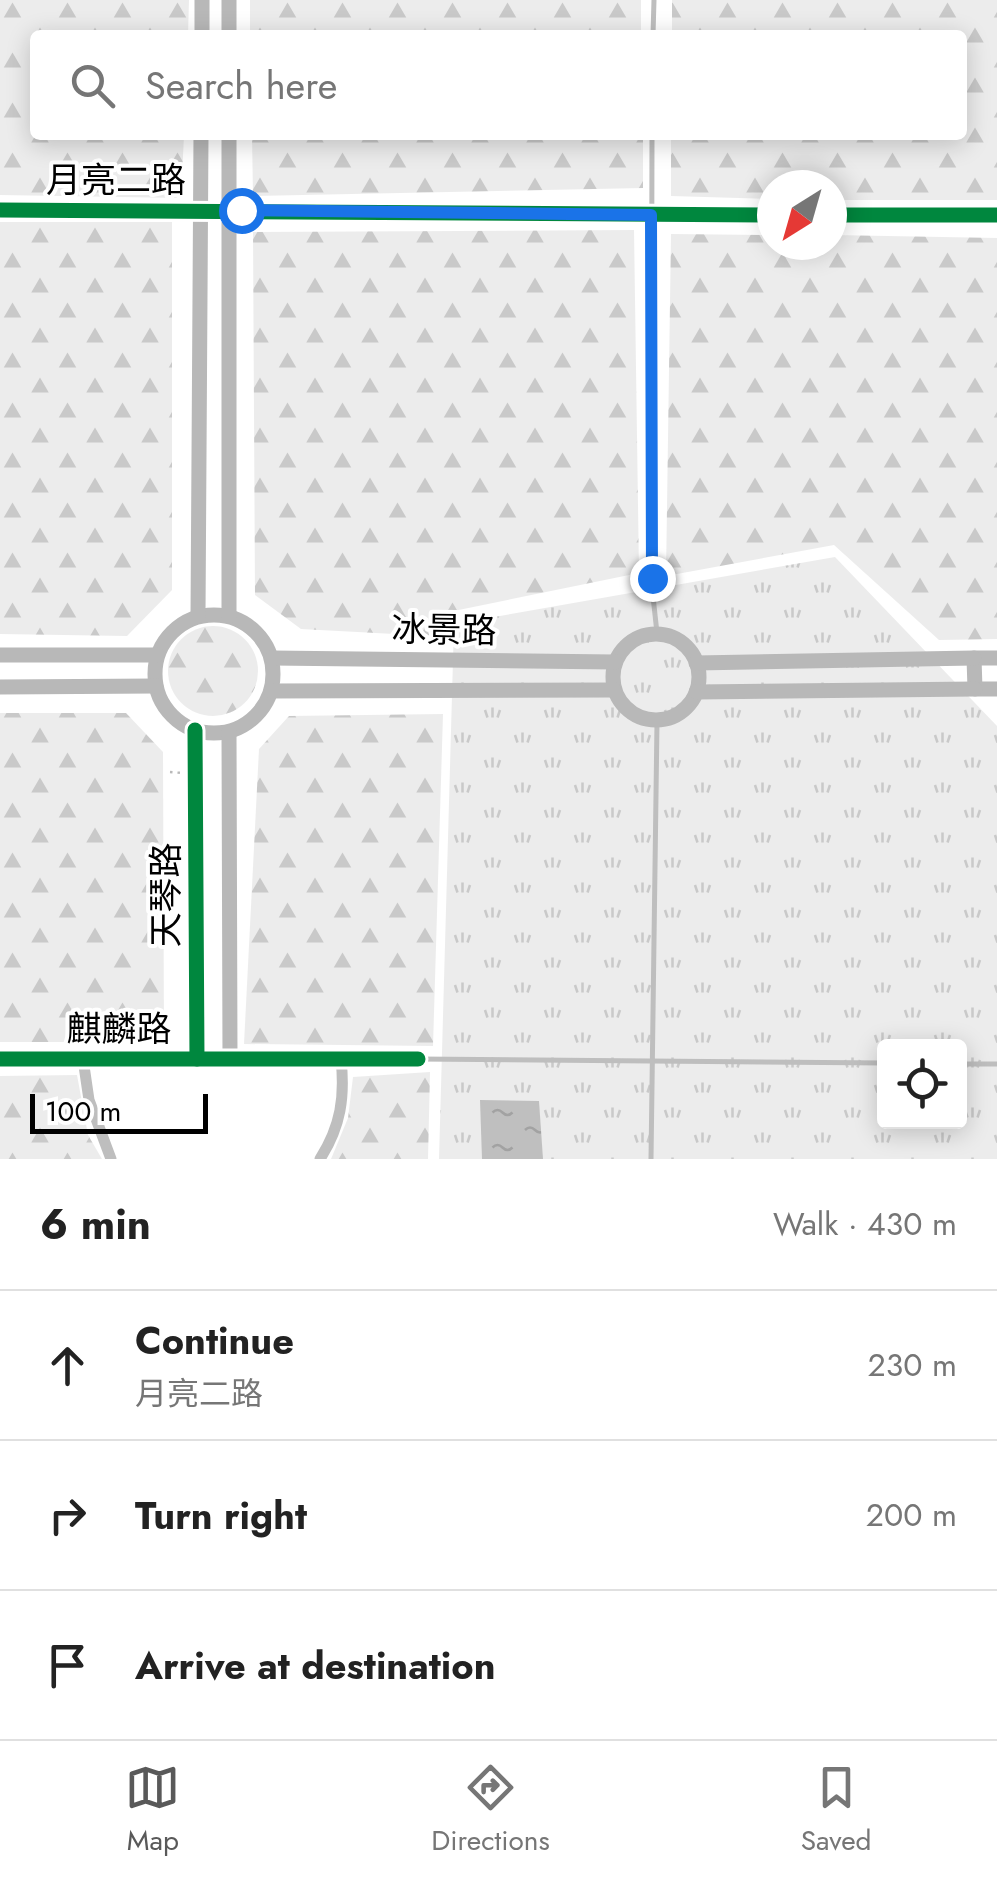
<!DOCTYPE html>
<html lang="en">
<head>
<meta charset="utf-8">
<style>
	body { margin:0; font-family:Jost,"Noto Sans SC",sans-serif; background:#f2f2f2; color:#222 }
	.controls { position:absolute; right:30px; bottom:30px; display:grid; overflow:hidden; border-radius:10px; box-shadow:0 5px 25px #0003 }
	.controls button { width:90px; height:90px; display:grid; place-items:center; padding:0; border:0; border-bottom:2px solid #e0e0e0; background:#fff; color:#222; font:50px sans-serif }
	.compass { position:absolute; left:757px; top:170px; width:90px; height:90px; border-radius:50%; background:#fff; box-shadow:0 5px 25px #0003; rotate:217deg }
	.scale { position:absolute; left:30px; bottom:25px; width:178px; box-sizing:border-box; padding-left:10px; border:5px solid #000; border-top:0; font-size:28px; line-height:35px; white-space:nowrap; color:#000; -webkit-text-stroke:8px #fff; paint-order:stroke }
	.stop { position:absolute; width:30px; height:30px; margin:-22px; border:8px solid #1a73e8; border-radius:50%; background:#fff }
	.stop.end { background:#1a73e8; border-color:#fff; box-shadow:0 2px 10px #0008 }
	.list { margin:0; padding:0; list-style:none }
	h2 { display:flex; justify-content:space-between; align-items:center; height:130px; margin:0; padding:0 40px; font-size:42px }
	h2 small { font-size:32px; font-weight:400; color:#767676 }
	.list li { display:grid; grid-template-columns:65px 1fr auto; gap:30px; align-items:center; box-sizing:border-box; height:150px; padding:0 40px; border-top:2px solid #e0e0e0 }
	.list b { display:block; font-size:38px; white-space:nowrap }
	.list p { margin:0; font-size:32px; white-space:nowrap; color:#767676 }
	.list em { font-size:32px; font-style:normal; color:#767676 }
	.icon { flex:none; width:55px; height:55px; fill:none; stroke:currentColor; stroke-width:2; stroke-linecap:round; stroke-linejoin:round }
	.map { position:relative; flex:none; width:997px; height:1159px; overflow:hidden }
	.search { position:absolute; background:#fff; box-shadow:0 5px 25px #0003; left:30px; right:30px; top:30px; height:110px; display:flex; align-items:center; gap:25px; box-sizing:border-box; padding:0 35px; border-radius:10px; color:#767676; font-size:38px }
	.sheet { height:580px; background:#fff }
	nav { display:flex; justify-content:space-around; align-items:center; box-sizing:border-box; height:140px; border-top:2px solid #e0e0e0; background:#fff; font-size:28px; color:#767676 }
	nav a { display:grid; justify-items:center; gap:5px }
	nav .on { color:#595959 }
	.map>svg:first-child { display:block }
</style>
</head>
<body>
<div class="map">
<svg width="997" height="1159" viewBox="0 0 997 1159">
	<defs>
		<pattern id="grass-tufts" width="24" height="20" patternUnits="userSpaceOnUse" patternTransform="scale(2.5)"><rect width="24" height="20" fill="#ececec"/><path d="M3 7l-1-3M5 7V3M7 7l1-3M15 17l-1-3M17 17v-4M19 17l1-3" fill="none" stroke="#c9c9c9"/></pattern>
		<pattern id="forest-firs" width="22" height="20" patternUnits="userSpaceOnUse" patternTransform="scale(2.5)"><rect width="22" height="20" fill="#ececec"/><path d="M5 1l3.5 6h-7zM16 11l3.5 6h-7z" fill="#c9c9c9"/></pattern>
		<pattern id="water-ripples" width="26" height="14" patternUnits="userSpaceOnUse" patternTransform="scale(2.5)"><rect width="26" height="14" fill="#bfbfbf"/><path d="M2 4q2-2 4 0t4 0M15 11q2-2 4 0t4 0" fill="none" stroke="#a2a2a2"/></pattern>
	</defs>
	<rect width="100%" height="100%" fill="#fff"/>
	<path fill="url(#grass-tufts)" fill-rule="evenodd" d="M835,557l162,169v433h-558l15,-535zM884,1046h76v76h-76z"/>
	<g fill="url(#forest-firs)">
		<path d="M0,0h189l-1,35h-153v100h149l-3,63 -181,-3z"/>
		<rect x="250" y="0" width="391" height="35"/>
		<path d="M672,0h325v200h-165v-15h-60v14l-101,-3v-61h291v-100h-290z"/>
		<path d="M252,135h391v53l-390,8z"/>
		<path d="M0,222h172v368l-45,46 -127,-2z"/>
		<path d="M634,230l5,343 -200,41 -7,22 -131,-7 -46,-34 -2,-363z"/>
		<path d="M671,234l101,1v10h60v-10l165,3v401l-58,1 -105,-95 -168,31z"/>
		<circle cx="213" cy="671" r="45"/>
		<path d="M0,713h126l37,39 1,290h-164z"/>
		<path d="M443,714l-10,332 -189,-2 15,-295 30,-33z"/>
		<path d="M430,1072l-2,87h-97l17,-41 5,-41z"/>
		<path d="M77,1075l11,60 14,24h-102v-83z"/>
	</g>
	<path fill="url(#water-ripples)" d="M480,1100l59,1 4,58h-61z"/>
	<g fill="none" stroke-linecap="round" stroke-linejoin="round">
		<path stroke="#b9b9b9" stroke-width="2.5" stroke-dasharray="2.5 5" stroke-linecap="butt" d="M170,772l12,1"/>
		<g stroke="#bebebe" stroke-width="5">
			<path d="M653,35l1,-35"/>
			<path d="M652,135l-1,443 6,55"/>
			<path d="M418,1059l466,4"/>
			<path d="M960,1064h37"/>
			<path d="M651,1159l6,-437"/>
		</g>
		<g stroke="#bebebe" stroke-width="11">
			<path d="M0,1059h418"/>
			<path d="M83,1059l6,41 22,59"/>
			<path d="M320,1159c21,-33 25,-62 21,-100"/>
		</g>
		<g stroke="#b8b8b8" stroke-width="15">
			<path d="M202,35v-35"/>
			<path d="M229,35v-35"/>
			<path d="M0,210l772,5"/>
			<path d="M832,215h165"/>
			<circle cx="214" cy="674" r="59"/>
			<path d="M198,616l3,-481"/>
			<path d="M229,616v-481"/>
			<circle cx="656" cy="677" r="43"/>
			<path d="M0,655h157"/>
			<path d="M272,658l343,4"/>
			<path d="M997,658h-23l1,31h22"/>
			<path d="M696,663l278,-5"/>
			<path d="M0,687l156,-1"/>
			<path d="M271,691l343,-1"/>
			<path d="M696,692l279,-3"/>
			<path d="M195,730l2,329"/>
			<path d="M229,732l1,327"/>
		</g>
		<g stroke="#fff" stroke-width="21">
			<g id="cycleway">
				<path d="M0,210l772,5"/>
				<path d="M832,215h165"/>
				<path d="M195,730l2,329"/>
				<path d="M0,1059h418"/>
			</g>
		</g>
		<use href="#cycleway" stroke="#00873e" stroke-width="15"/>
	</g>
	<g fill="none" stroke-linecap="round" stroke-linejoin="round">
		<path stroke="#1a73e8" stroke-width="12" d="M241,210l410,5 1,363"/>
	</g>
	<g text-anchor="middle" stroke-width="8" stroke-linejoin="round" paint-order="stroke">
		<g font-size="35" fill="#000" stroke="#fff">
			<text x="116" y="192">月亮二路</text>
			<text transform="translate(444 630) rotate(1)" y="12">冰景路</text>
			<text transform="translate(166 895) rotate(-90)" y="12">天琴路</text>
			<text x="119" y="1041">麒麟路</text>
		</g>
	</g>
</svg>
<div class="controls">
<button><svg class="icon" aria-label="locate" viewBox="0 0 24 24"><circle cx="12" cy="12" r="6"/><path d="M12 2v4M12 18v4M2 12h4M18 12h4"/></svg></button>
</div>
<svg class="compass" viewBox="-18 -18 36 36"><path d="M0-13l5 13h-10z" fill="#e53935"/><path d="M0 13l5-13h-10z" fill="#767676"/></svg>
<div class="scale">100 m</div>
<div class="stop" style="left:241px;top:210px"></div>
<div class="stop end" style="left:652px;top:578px"></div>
<div class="search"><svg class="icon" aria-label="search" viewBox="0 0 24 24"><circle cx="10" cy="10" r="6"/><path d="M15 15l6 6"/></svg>Search here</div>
</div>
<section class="sheet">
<h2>6 min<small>Walk · 430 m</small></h2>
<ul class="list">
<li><svg class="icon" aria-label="ahead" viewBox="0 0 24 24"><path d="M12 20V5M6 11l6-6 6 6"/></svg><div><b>Continue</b><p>月亮二路</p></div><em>230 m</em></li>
<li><svg class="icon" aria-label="right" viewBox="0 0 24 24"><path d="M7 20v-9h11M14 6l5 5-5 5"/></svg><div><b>Turn right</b></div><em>200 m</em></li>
<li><svg class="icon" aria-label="arrive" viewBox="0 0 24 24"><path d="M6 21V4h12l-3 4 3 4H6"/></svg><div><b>Arrive at destination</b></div></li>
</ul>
</section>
<nav>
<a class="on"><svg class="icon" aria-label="map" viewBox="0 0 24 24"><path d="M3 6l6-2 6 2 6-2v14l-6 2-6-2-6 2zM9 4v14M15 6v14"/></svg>Map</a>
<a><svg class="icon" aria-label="directions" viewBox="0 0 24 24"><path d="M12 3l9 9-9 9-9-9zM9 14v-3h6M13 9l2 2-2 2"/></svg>Directions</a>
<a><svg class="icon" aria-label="saved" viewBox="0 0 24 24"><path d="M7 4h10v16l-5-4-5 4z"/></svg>Saved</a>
</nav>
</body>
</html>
